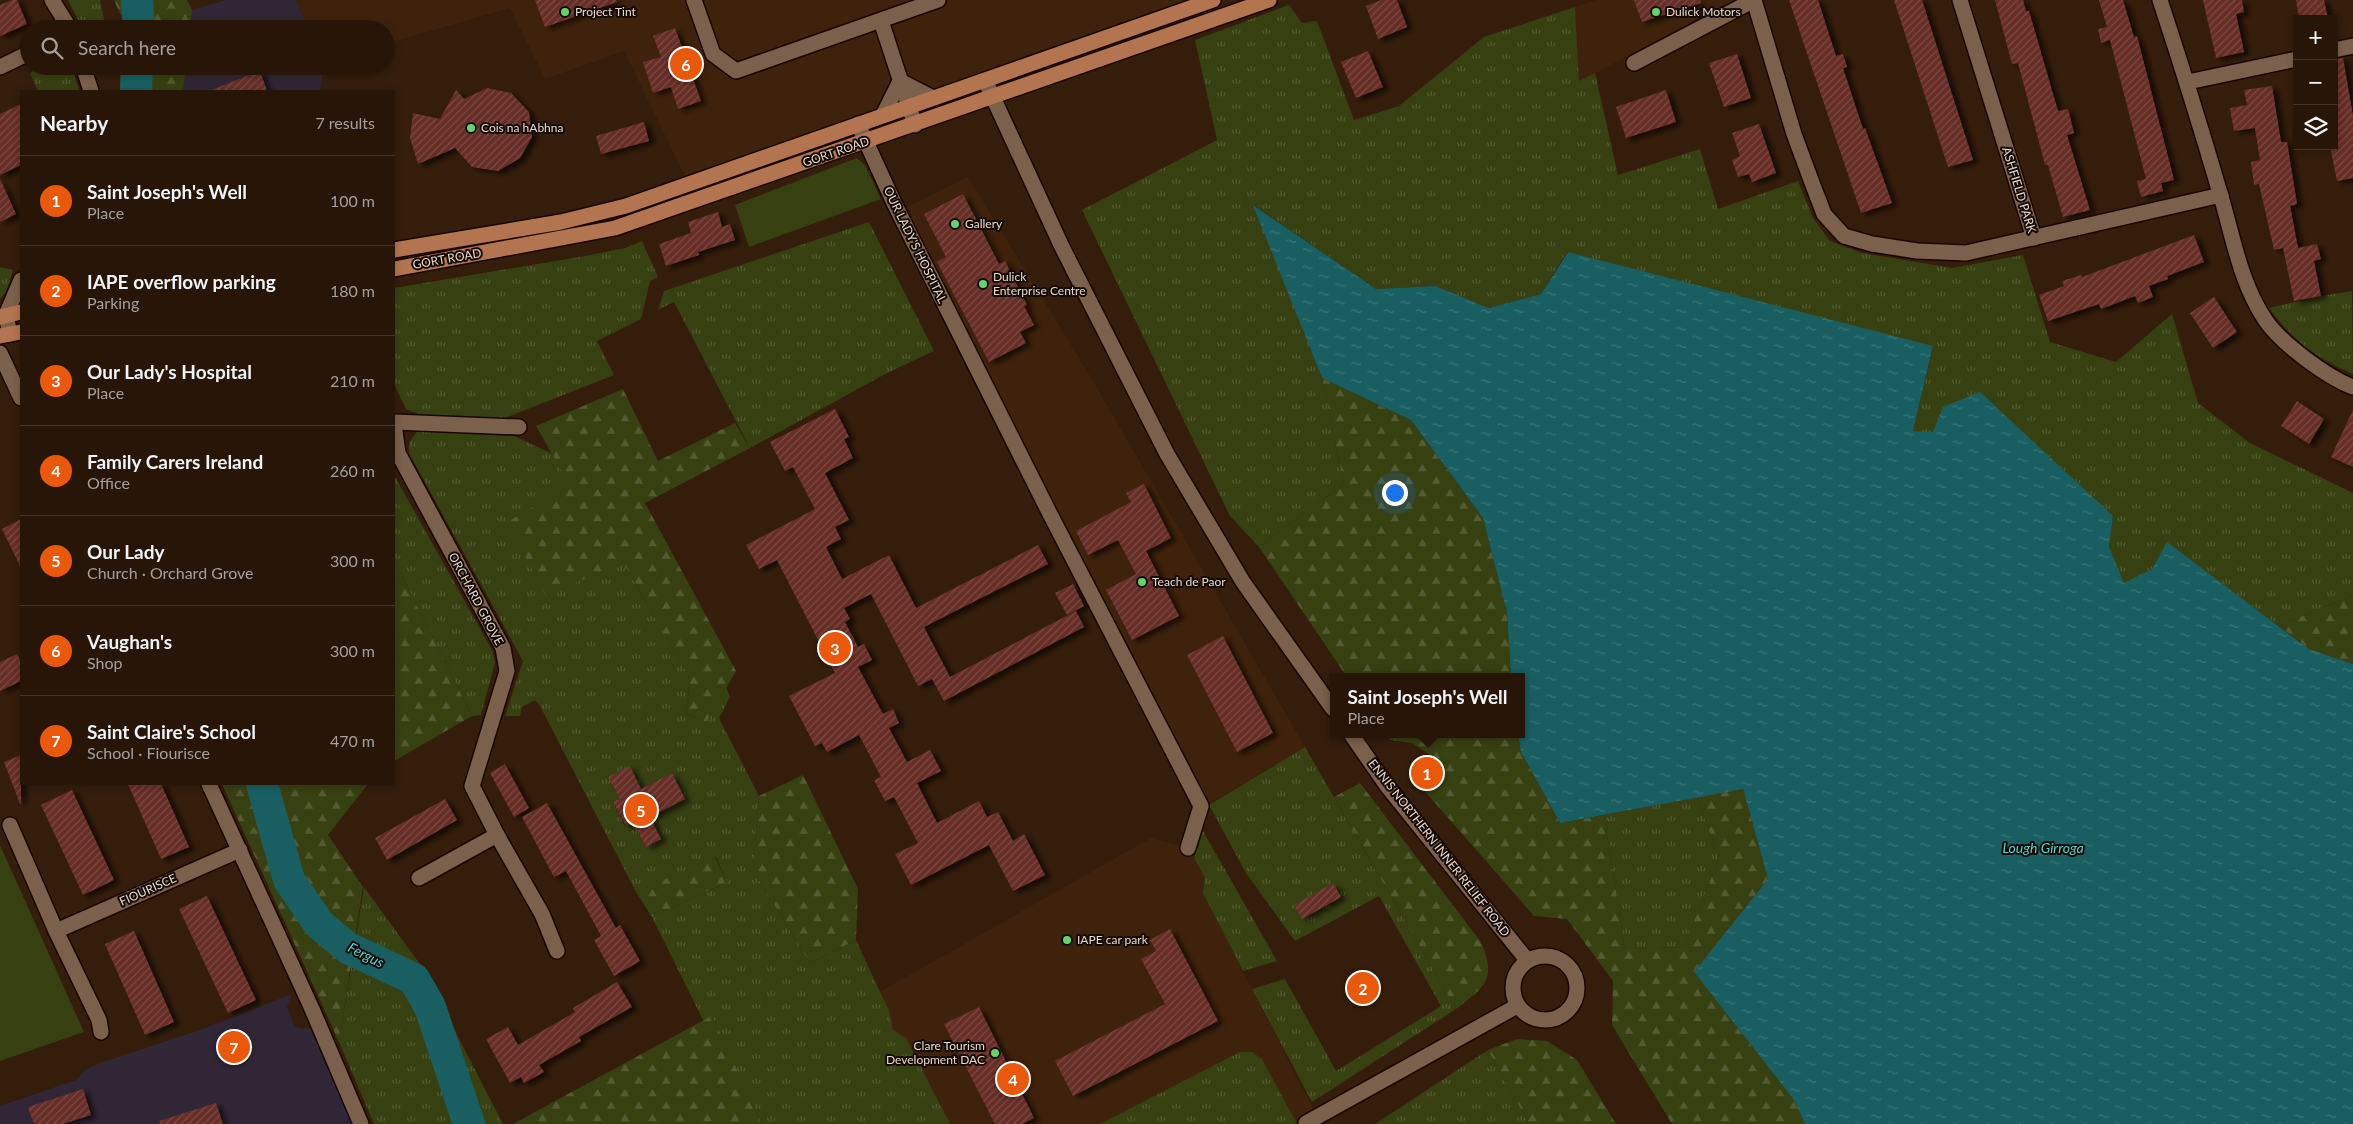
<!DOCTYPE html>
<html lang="en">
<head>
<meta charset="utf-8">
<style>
	body { margin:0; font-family:Lato,sans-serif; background:#332316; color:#f1f3f6 }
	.controls { position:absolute; right:15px; top:15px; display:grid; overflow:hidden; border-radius:0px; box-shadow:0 2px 8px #0003 }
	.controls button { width:45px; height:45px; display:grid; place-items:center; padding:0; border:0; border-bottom:1px solid #433529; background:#271608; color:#f1f3f6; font:25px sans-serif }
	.you { position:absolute; left:1394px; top:492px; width:18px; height:18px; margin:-12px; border:4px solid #fff; border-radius:50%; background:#1a73e8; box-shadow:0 0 0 8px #1a73e833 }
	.badge { display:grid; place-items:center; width:32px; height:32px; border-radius:50%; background:#ea580c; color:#fff; font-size:16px; font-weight:700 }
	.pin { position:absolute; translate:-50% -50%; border:2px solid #fff; box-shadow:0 1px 5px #0006 }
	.popup { position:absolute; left:1330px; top:673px; width:195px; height:65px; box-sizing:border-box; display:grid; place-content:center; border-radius:0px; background:#271608; filter:drop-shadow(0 1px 4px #0005); font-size:16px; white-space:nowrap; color:#a49f9c }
	.popup b { font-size:19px; color:#f1f3f6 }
	.popup::after { content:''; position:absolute; left:50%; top:100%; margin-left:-10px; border:10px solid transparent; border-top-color:#271608 }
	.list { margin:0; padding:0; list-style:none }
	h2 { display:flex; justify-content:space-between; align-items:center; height:65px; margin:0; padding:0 20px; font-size:21px }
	h2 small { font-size:16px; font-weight:400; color:#a49f9c }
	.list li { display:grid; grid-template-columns:32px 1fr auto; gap:15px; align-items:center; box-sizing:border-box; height:90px; padding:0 20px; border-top:1px solid #433529 }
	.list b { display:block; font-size:19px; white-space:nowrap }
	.list p { margin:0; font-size:16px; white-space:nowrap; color:#a49f9c }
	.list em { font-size:16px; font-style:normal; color:#a49f9c }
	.icon { flex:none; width:28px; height:28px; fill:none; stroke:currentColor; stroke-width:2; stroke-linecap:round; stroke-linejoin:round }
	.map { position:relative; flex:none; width:2353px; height:1124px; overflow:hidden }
	.search { position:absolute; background:#271608; box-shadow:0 2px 8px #0003; left:20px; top:20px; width:375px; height:55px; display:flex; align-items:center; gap:12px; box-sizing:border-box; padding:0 18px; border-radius:28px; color:#a49f9c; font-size:19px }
	.panel { position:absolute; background:#271608; box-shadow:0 2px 8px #0003; left:20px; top:90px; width:375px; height:695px; border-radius:0px }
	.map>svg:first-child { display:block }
</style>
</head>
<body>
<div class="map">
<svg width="2353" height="1124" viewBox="0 0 2353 1124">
	<defs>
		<pattern id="grass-tufts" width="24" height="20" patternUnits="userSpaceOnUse" patternTransform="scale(1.25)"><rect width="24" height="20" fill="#374011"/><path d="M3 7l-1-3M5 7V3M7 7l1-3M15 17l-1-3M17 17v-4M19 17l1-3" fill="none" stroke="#545b32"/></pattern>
		<pattern id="forest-firs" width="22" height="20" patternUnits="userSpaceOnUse" patternTransform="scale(1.25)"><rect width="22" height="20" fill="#374011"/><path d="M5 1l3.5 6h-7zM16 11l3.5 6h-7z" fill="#545b32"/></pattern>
		<pattern id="water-ripples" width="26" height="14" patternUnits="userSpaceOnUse" patternTransform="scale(1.25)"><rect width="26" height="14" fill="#195f61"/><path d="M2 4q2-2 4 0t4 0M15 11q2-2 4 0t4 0" fill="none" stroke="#3a7576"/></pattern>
		<pattern id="building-hatch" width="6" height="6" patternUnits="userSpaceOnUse" patternTransform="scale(1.25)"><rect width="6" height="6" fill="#662d26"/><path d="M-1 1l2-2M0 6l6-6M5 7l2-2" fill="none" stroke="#7c4b44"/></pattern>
		<filter id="shadow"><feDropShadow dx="5.5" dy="3" stdDeviation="2.5" flood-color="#0009"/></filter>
	</defs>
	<rect width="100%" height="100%" fill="#341d0b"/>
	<g fill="#3f220b">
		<path d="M296,0h894l-505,176 -61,-125 -79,28 -35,-71 -124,36v-15h-77z"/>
		<path d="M1597,0h136l-154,82 -4,-75z"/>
		<path d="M968,177l125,204 212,366 -96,57 -278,-538 -23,-59z"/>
		<path d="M1151,838l37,10 17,30 -2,15 118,231h-387l-65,-126z"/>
	</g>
	<g fill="#312635">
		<path d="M226,0h70l13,29h-119l2,-19z"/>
		<path d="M186,66h138l-4,25h-137z"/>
		<path d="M292,994l-5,13 8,20 16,2 44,95h-355v-18l76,-26 9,-10 12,-6 103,-34z"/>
	</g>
	<g fill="url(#grass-tufts)" fill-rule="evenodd">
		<path d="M68,0h32l6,29h-23z"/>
		<path d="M1289,5l13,18 15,-2 37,99 45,-14 85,-69 91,-30 4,74 16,-8 23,102 82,-26 18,60 80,-28 15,37 17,23 32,12 90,15 71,-13 27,87 66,20 56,-48 26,89 52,40 103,50v102l-74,31 -112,-83 -15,26 -28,15 -15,-37 4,-31 -180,-83 -20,-2 20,-84 -366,-95 -26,42 -52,14 -54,-22 -59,3 -122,-84 68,173 22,106 -85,63 -29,-31 -148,-306 135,-70 -22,-100z"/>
		<path d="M44,66h28l7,25h-41l-8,-18z"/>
		<path d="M869,222l65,129 -47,22 -137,75 -76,-146 -16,8 6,-19z"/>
		<path d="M642,241l16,36 -8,4 -9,38 -44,22 17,34 -109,43h-76l-23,-9 -12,-25v-96l191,-32 40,-8z"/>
		<path d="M0,267l13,3 -7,22 -6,7z"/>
		<path d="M2352,291l1,83c-37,-16 -60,-34 -84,-66l52,-12z"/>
		<path d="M417,431l97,5 39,18 17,31 -24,110 77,-33 67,116 -4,35 20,9 20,-35 4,10 -11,21 40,78 -6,74 57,93 46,-23 33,71 4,19 13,8 44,86h-188l-50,-107 -8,3 -2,-2 -50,-101 75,-35 -11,-25 -80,35 -96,-186 -5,-6 -13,7 -2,9h-15l18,-55 -114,-208v-10zM630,766l11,23 30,-15 -21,43 11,22 -15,8 -13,-24 -8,3 -12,-24 7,-3 -11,-22z"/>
		<path d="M394,475l98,175 3,12 -14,53 -9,1 -78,-156z"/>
		<path d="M1305,747l151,262 -144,93 -60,-113 33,-10 51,92 105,-65 -62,-110 -84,45 -49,-68 -37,-68z"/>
		<path d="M1697,797l22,61 -35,89 -59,2 -21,-134z"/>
		<path d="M1203,831l74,130 -34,10 -40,-78 2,-15 -11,-20z"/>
		<path d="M364,887l58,80 81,157h-129l-35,-82z"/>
		<path d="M1488,1050l41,74h-154z"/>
		<path d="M1240,1052h12l10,7 35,65h-197z"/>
	</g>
	<g fill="url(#forest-firs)">
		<path d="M114,0h73l5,10 -2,19h-68v-11z"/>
		<path d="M121,66h65l-3,25h-63z"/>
		<path d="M1322,378l89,42 72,98 24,95 4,64h-164l-88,-130 85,-63z"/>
		<path d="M623,389l35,72 77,-38 15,25 -105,55 91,168 -30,51 -20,-9 4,-35 -67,-116 -77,34 -39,-74 63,-37 -34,-59z"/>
		<path d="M394,560l78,156 -78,45z"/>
		<path d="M2353,595v69l-44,-15 -30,-23z"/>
		<path d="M1386,734h132l3,18 39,71 44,-8 21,134 59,-2 35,-89 -22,-61 46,-8 25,90 -74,93 100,128 11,24h-133l-60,-99 1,-44 -46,-62 -33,-3 -112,-128 14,-29 -24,-16 -22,-3z"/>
		<path d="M803,775l55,114 -2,51 -46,23 -57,-93 6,-74z"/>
		<path d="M1360,783l121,159c16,37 4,45 -25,67l-122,-212z"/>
		<path d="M222,784h146l-40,51 35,52 -24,155z"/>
		<path d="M715,857l12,25 -75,35 -16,-25z"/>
		<path d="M712,1016l50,108h-249l191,-104z"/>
		<path d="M1517,1039l30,2 30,19 39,64h-87l-41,-74z"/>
	</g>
	<g fill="#374011">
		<path d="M857,158l8,7 16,34 -132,48 -14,-42z"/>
		<path d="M0,845l84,187 -84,29z"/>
	</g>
	<path fill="url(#water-ripples)" d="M1253,205l123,84 59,-3 54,22 52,-14 27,-42 365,94 -20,85 20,1 10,-25 37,-15 133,124 -4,31 15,36 28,-14 15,-27 142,107 44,15v460h-548l-11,-24 -100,-128 74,-93 -25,-90 -183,34 -39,-71 -3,-18h3v-57h-10l-4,-64 -24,-95 -72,-98 -89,-42z"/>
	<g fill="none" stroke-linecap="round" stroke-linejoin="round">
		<g stroke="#195f61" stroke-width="32">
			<path d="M137,0l2,29"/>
			<path d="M136,91l1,-25"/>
			<path d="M262,784l27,96 30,44 29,24 66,31 16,28 39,117"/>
		</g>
	</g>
	<g fill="url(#building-hatch)" filter="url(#shadow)">
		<path d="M12,0h5l10,24 -27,12v-31z"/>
		<path d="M535,0h81l1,2 -72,25z"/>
		<path d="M1381,0h16l10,27 -29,12 -12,-33z"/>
		<path d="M1634,0h66l1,3 -59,19z"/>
		<path d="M1789,0h29l18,56 7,-2 4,13 -4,1 20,61 2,-1 27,75 -31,10z"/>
		<path d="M1894,0h28l51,160 -25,7z"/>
		<path d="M1995,0h28l3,11h3l29,100 10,-2 6,24 -7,2 23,75 -27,7 -15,-52h-3l-27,-102 -6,1z"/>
		<path d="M2099,0h24l11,37 3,-1 37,144 -13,3 2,8 -22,6 -4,-16 9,-2 -36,-139 -9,3 -3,-14 9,-2z"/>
		<path d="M2203,0h39l2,12 -8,2 8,38 -28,6z"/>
		<path d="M2296,0h28l4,19h-29z"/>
		<path d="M675,28l26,73 -23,8 -7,-22 -18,6 -10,-31 18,-5 -8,-21z"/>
		<path d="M1368,51l15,36 -27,11 -15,-36z"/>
		<path d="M1737,54l14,44 -27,9 -15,-44z"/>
		<path d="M2343,58l10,58v62l-16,3 -6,-30 6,-2 -3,-15v-75z"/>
		<path d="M260,71l7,20h-56v-1z"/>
		<path d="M2272,86l9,56h6l10,62 -7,2 8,42 19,-4 4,15 -7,2 7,35 -27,5 -11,-53 -9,2 -15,-66 -5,1 -3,-23 9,-2 -5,-32 -21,3 -4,-23 17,-3 -3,-15z"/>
		<path d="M487,88l24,5 18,19 3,25 -12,21 -22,13 -26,-4 -17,-19 -37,16 -8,-26 3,-25 27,6 16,-29 8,9z"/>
		<path d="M1666,90l10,32 -50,16 -10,-31z"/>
		<path d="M21,104v61l-21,10v-61z"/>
		<path d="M644,122l5,19 -48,13 -5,-18z"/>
		<path d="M1759,124l17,49 -24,9 -3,-8 -11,3 -6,-17 8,-4 -8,-23z"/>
		<path d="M0,179l16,35 -16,8z"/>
		<path d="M963,194l36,70 6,-3 22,44 -3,1 10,19 -14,7 6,11 -37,19 -52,-100 9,-5 -22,-43z"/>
		<path d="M718,212l4,15 8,-3 5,16 -37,12 1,3 -33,11 -7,-22 32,-11 -3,-11z"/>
		<path d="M2194,235l10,27 -37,14 1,3 -19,7 4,11 -15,6 -3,-7 -34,13 -2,-5 -51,17 -9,-26 25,-9 -2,-5 19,-6 1,2z"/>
		<path d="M2214,297l23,35 -24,16 -23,-35z"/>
		<path d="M2297,401l27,18 -15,25 -28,-18z"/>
		<path d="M835,409l14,28 -5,2 9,19 -28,15 24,47 -14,7 6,12 -15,8 16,32 47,-24 27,53 122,-63 10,19 -124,63 26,50 126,-66 8,16 -140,74 -12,-22 -14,7 -47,-92 -27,14 6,11 -5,3 13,25 6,-3 8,16 -14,7 25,47 10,-5 6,14 -10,5 18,34 23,-12 11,21 -24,12 20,40 42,-22 8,16 11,-5 15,29 11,-7 21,41 -32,16 -24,-46 -78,40 -16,-31 23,-11 -24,-46 -9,4 -11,-21 7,-3 -22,-42 -32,17 -5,-9 -7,3 -26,-50 46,-23 -58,-113 -18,9 -13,-24 69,-36 -22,-42 -8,4 -15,-29z"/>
		<path d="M2353,410v57l-22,-10z"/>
		<path d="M1144,484l27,54 -25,13 33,65 -47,24 -26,-50 30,-16 -18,-34 -30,15 -12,-24 55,-29 -5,-9z"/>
		<path d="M21,519v49l-19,-39z"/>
		<path d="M1073,584l11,22 -17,9 -12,-22z"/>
		<path d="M1223,636l50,97 -36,19 -50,-97z"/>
		<path d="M17,654l4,8v19l-21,10v-29z"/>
		<path d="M21,755v49h-1l-16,-42z"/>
		<path d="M505,764l24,44 -15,9 -24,-44z"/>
		<path d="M630,766l11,23 31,-16 13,26 -35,18 11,22 -15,8 -13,-24 -7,3 -13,-24 7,-3 -12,-22z"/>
		<path d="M128,784h33l28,63 -28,12z"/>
		<path d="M72,790l42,90 -31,15 -42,-90z"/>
		<path d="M445,799l12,21 -70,40 -12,-22z"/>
		<path d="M547,803l69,125 4,-3 20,36 -26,15 -20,-36 7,-4 -35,-65 -12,6 -32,-60z"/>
		<path d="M1333,883l8,14 -39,22 -8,-14z"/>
		<path d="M207,896l49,104 -28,13 -49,-104z"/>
		<path d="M1170,929l48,92 -145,75 -18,-35 110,-57 -24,-45 15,-8 -6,-11z"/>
		<path d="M134,931l40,91 -29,13 -40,-91z"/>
		<path d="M617,982l15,25 -53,30 2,4 -42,24 5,7 -20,11 -3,-6 -11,6 -24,-44 22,-12 10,18 57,-33 -2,-4z"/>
		<path d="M979,1007l55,111 -12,6h-27l-51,-100z"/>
		<path d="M83,1089l8,26 -28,9h-29l-6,-17z"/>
		<path d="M216,1103l7,21h-63l-1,-3z"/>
	</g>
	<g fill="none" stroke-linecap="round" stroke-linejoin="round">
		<g stroke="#1a0600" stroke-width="18">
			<g id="minor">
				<path d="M52,0l18,29"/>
				<path d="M694,0l19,54 23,17 202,-71"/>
				<path d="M1754,0l40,134 17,46 13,34 20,22 28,8 45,7 49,2 255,-58"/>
				<path d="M1960,0l74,238"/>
				<path d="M2160,0c21,64 41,128 60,193 13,43 20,90 46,128 16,23 61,56 87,66"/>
				<path d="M881,21l34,104"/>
				<path d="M2334,50l19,-4"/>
				<path d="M1634,63l120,-63"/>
				<path d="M83,66l8,25"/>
				<path d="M0,67l29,-14"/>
				<path d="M985,80l77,167 105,207 76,128 90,127"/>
				<path d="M900,81l33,17"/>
				<path d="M2188,82l109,-23"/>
				<path d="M883,115l17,-34"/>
				<path d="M858,124l36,79 156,311 151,292 -13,42"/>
				<path d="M10,334l-4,-19 15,-35"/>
				<path d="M0,353l21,45"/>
				<path d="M394,422l125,5"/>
				<path d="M394,424l4,29 105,195 4,23 -35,115 25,49 -78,43"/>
				<path d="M1351,734l36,52 140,174"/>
				<path d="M209,784l103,225 49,115"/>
				<path d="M10,825l46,106 43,89 2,12"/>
				<path d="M497,835l45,79 15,37"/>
				<path d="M56,931l184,-81"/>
				<circle cx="1545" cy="988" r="32"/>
				<path d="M1306,1123l211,-117"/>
			</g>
		</g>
		<g stroke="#1a0600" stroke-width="18">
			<g id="major">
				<path d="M394,250l167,-28 65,-16 587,-206"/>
				<path d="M394,269l221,-41 654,-228"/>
				<path d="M0,317l21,-5"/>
				<path d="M0,336l21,-4"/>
			</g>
		</g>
		<use href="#minor" stroke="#7b604c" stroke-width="15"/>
		<use href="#major" stroke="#b37450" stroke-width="15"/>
	</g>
	<g fill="#60d56b" stroke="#140a04" stroke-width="2">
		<circle cx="565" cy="12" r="5"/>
		<circle cx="1656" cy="12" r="5"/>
		<circle cx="471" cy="128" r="5"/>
		<circle cx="955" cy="224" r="5"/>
		<circle cx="983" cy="284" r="5"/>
		<circle cx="1142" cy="582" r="5"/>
		<circle cx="1067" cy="940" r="5"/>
		<circle cx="995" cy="1053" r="5"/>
	</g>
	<g text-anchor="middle" stroke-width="4" stroke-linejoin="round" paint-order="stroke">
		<g font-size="12" fill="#e8d8cd" stroke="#140a04" text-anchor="start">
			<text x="575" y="16">Project Tint</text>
			<text x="1666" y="16">Dulick Motors</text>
			<text x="481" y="132">Cois na hAbhna</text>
			<text x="965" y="228">Gallery</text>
			<text x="993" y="281">Dulick<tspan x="993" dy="14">Enterprise Centre</tspan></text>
			<text x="1152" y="586">Teach de Paor</text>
			<text x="1077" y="944">IAPE car park</text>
			<text x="985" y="1050" text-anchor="end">Clare Tourism<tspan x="985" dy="14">Development DAC</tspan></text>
		</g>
		<g font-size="12" fill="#e8d8cd" stroke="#140a04">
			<text transform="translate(836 152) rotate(-19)" y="4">GORT ROAD</text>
			<text transform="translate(2019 190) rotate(73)" y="4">ASHFIELD PARK</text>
			<text transform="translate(915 245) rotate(64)" y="4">OUR LADY'S HOSPITAL</text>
			<text transform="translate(447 259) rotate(-10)" y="4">GORT ROAD</text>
			<text transform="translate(476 599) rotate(62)" y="4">ORCHARD GROVE</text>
			<text transform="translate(1439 848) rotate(52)" y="4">ENNIS NORTHERN INNER RELIEF ROAD</text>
			<text transform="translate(148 890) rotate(-24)" y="4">FIOURISCE</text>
		</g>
		<g font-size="14" font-style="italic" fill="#50d4d7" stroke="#140a04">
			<text x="2043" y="853">Lough Girroga</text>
			<text transform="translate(366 955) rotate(27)" y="5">Fergus</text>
		</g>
	</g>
</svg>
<div class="controls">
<button>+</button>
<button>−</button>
<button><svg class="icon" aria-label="layers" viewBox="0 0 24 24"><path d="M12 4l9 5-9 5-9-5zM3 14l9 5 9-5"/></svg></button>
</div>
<div class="you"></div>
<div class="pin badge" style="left:1427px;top:773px">1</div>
<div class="popup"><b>Saint Joseph's Well</b>Place</div>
<div class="pin badge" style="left:1363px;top:988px">2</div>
<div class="pin badge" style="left:835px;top:648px">3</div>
<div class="pin badge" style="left:1013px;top:1079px">4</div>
<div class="pin badge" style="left:641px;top:810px">5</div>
<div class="pin badge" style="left:686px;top:64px">6</div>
<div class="pin badge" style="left:234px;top:1047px">7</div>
<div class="search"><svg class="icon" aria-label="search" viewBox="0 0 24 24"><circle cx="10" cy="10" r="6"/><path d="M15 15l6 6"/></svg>Search here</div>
<section class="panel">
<h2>Nearby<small>7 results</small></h2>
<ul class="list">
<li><span class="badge">1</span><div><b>Saint Joseph's Well</b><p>Place</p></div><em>100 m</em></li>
<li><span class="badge">2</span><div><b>IAPE overflow parking</b><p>Parking</p></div><em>180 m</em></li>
<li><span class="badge">3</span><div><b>Our Lady's Hospital</b><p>Place</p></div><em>210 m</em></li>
<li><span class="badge">4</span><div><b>Family Carers Ireland</b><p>Office</p></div><em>260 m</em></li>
<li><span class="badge">5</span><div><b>Our Lady</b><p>Church · Orchard Grove</p></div><em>300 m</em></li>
<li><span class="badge">6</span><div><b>Vaughan's</b><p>Shop</p></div><em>300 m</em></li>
<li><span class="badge">7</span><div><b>Saint Claire's School</b><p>School · Fiourisce</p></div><em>470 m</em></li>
</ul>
</section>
</div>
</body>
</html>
